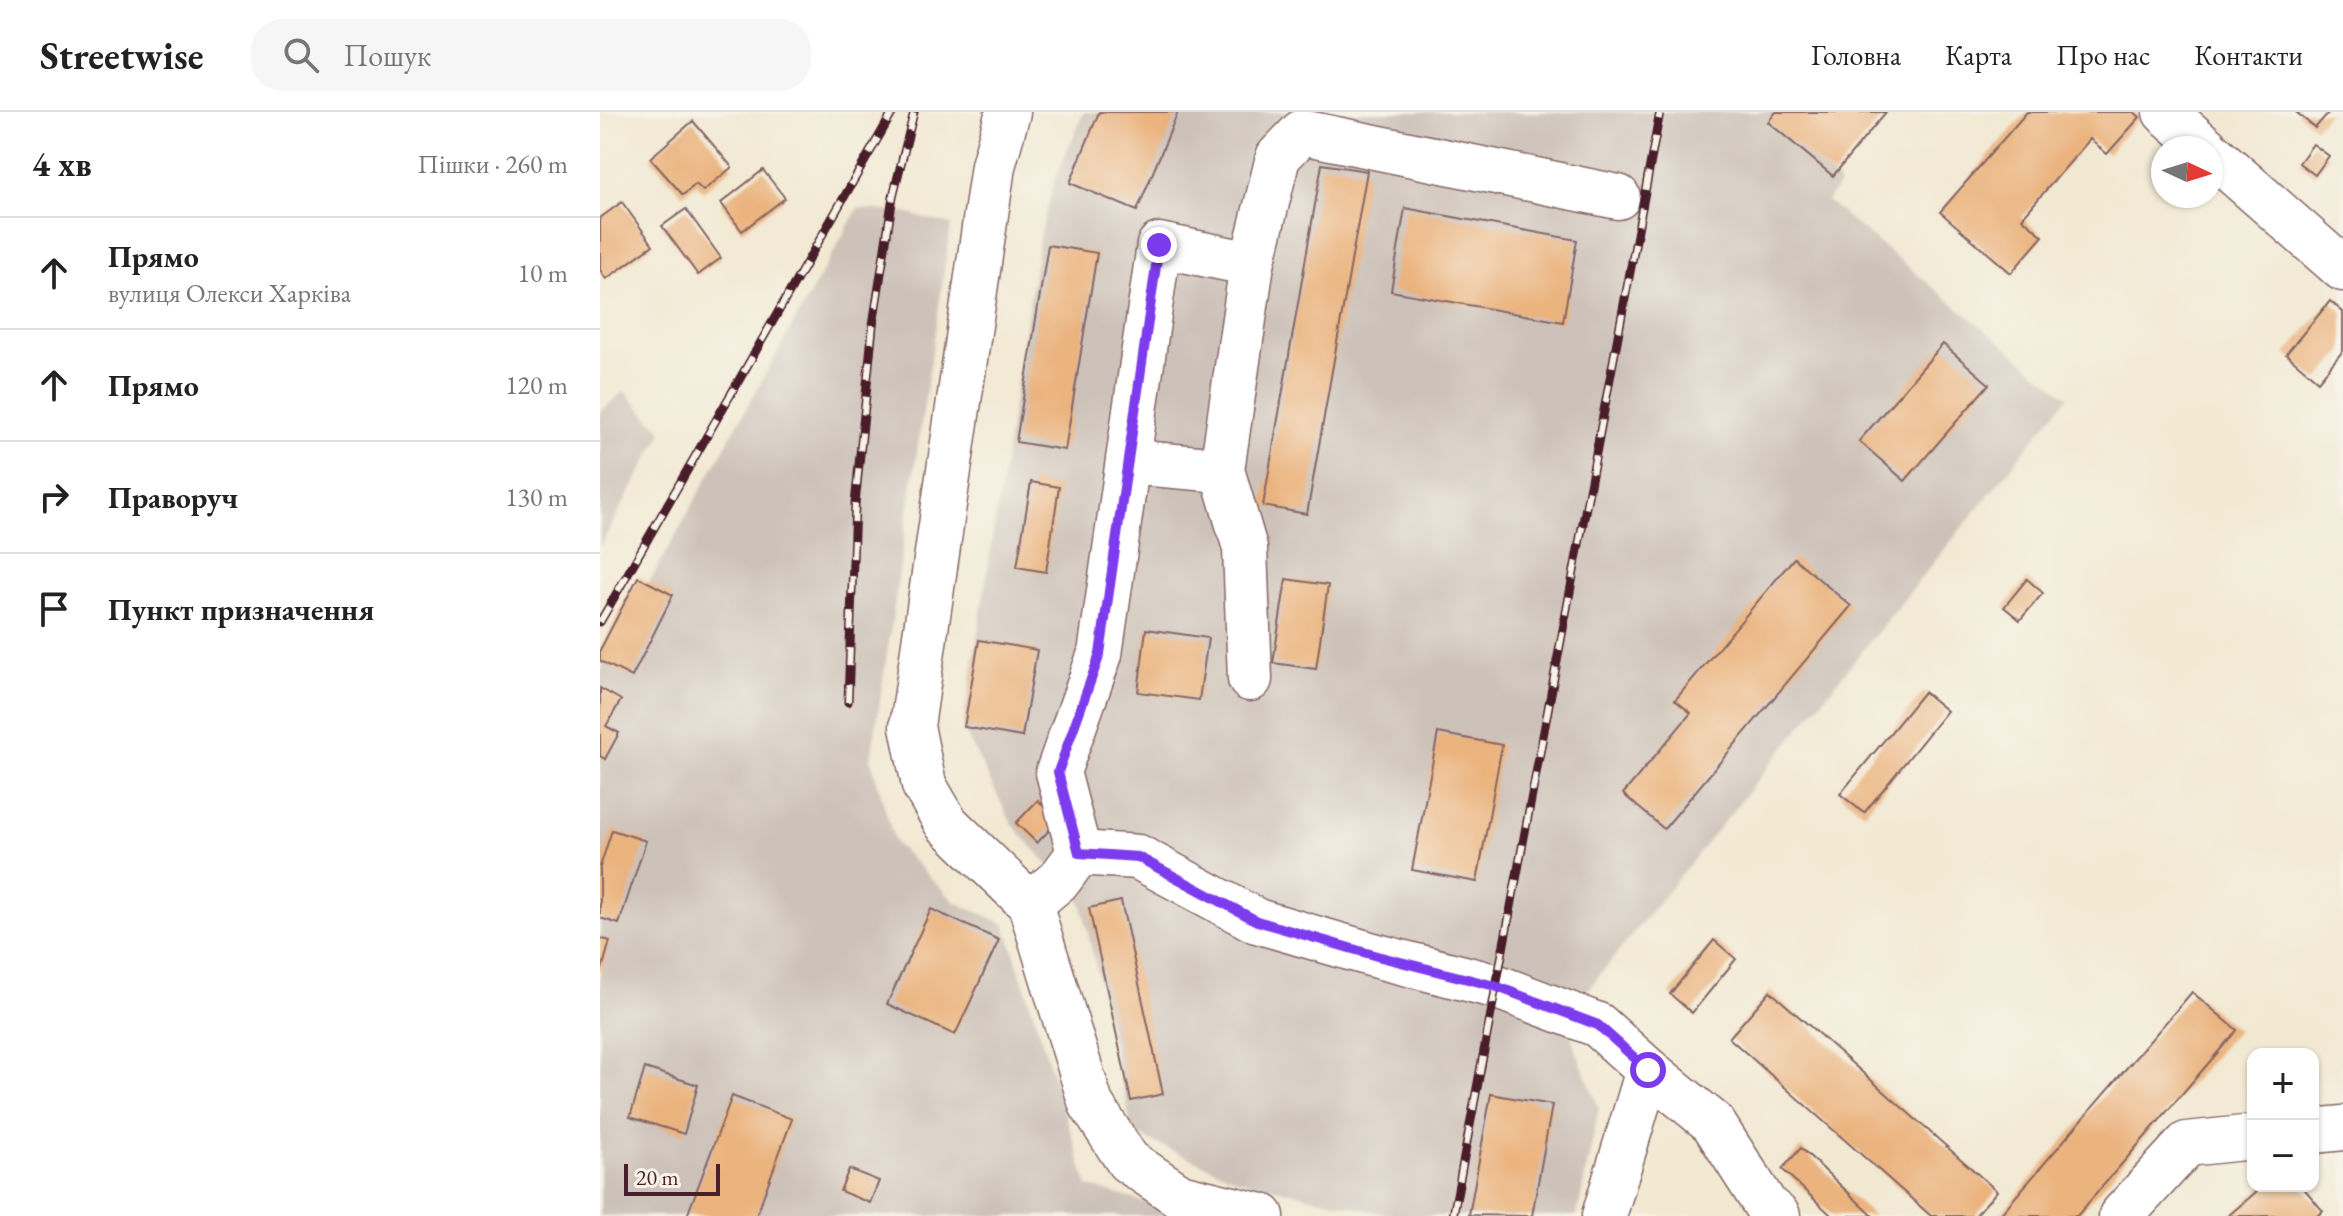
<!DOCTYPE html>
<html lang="uk">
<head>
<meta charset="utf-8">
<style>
	body { margin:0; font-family:"EB Garamond",serif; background:#f6f6f6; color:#222 }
	.controls { position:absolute; right:24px; bottom:24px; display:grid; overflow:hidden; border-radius:16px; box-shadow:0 2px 6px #0004 }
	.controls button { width:72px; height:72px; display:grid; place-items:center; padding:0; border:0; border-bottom:2px solid #e0e0e0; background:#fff; color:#222; font:40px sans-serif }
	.compass { position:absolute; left:1551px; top:24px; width:72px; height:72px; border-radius:50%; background:#fff; box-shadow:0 2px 6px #0004; rotate:94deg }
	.scale { position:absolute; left:24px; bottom:20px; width:96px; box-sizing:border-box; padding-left:8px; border:4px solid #4a1f2b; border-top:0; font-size:22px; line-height:28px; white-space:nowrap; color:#4a1f2b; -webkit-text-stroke:6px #f7f3e8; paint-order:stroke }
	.stop { position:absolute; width:24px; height:24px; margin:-18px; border:6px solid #7c3aed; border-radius:50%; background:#fff }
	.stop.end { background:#7c3aed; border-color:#fff; box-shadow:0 2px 8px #0008 }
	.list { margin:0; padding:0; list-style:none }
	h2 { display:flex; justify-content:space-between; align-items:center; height:104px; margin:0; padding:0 32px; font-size:34px }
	h2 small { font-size:26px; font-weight:400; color:#767676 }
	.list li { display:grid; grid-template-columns:52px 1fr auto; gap:24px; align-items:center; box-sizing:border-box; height:112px; padding:0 32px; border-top:2px solid #e0e0e0 }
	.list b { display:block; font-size:30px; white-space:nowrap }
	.list p { margin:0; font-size:26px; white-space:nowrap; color:#767676 }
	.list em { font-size:26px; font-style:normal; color:#767676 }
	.icon { flex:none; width:44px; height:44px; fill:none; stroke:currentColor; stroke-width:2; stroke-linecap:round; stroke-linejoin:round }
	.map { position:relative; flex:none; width:1743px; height:1104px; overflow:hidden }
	header { display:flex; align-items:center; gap:48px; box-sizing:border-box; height:112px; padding:0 40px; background:#fff; border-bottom:2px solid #e0e0e0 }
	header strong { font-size:38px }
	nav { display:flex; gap:44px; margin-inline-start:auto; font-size:28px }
	.search { width:560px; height:72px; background:#f6f6f6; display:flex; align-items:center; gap:20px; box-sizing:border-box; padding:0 28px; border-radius:32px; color:#767676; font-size:30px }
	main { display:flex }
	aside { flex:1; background:#fff }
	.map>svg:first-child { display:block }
</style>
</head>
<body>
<header>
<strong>Streetwise</strong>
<div class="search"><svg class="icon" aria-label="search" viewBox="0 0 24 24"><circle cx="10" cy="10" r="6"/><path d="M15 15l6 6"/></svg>Пошук</div>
<nav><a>Головна</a><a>Карта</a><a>Про нас</a><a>Контакти</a></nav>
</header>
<main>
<aside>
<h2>4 хв<small>Пішки · 260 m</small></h2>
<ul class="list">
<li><svg class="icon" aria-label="ahead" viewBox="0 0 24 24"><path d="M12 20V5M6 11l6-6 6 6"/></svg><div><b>Прямо</b><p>вулиця Олекси Харківа</p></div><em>10 m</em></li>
<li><svg class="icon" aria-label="ahead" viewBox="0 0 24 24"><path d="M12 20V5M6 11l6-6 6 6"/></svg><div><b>Прямо</b></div><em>120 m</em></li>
<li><svg class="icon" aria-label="right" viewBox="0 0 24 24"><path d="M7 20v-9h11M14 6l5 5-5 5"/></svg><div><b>Праворуч</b></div><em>130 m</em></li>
<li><svg class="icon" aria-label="arrive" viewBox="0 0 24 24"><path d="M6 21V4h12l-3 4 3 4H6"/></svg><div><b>Пункт призначення</b></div></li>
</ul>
</aside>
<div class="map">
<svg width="1743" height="1104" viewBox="0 0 1743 1104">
	<rect width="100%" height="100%" fill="#f7f3e8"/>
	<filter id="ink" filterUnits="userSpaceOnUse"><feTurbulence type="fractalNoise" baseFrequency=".0125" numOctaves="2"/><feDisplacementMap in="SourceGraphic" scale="16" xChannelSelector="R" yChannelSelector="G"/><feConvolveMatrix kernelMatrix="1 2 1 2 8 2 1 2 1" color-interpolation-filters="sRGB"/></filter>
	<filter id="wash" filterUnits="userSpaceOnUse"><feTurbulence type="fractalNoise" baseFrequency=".006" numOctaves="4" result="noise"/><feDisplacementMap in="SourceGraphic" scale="32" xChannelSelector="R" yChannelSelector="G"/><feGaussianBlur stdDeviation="1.8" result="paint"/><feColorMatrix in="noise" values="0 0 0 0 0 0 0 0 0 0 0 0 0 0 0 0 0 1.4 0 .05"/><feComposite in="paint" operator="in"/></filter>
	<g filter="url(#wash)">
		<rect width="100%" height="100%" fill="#f2e9d3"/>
		<g fill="#cdc2b9">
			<path d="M484,0h692l-7,10 71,61 -13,18 241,196 -504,622 35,89 -22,108h-184l-156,-37 -104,-46 -52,-231 -69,-78 -49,-96 76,-488 16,-61z"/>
			<path d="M258,96l47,5 46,12 -80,535 24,83 60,59 50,22 83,262 106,30h-594v-545z"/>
			<path d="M24,279l39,41 -63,114v-134z"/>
		</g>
		<g id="blocks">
			<g fill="#ebb37e">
				<path d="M499,0h79l-41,99 -67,-28z"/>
				<path d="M1176,0h110l-53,64 -65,-54z"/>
				<path d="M1427,0h107l6,5 -33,37 -17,-15 -68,79 21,18 -32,37 -71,-61z"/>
				<path d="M1696,0h33l-14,16z"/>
				<path d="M93,9l39,46 -29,24 -7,-7 -13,11 -33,-37z"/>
				<path d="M1713,32l16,12 -14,19 -16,-12z"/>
				<path d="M722,52l45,7 -60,343 -44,-8z"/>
				<path d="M163,58l22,28 -43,33 -21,-28z"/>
				<path d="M22,90l31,43 -47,34 -6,-9v-52z"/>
				<path d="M805,96l172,32 -14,82 -172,-31z"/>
				<path d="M86,97l35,49 -23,17 -36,-49z"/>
				<path d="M448,133l49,8 -32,197 -49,-8z"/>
				<path d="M1730,189l13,11v39l-25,30 -32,-27z"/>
				<path d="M1343,232l46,40 -84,97 -46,-40z"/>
				<path d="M431,370l28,5 -13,85 -29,-5z"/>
				<path d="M1194,446l57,48 -187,223 -41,-35 68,-81 -16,-13z"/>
				<path d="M38,465l35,18 -41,82 -32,-16v-11z"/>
				<path d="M686,467l42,6 -12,84 -43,-6z"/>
				<path d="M1427,467l16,14 -23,27 -16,-13z"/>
				<path d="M546,517l62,9 -9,62 -61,-8z"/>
				<path d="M379,528l58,10 -15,87 -58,-10z"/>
				<path d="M0,576l21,12 -15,26 13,7 -14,26 -5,-3z"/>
				<path d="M1324,580l23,19 -83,102 -24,-19z"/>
				<path d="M838,621l64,12 -25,137 -65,-12z"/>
				<path d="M438,688l20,21 -21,22 -21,-20z"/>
				<path d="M12,718l34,11 -27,83 -19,-6v-51z"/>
				<path d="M521,789l42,193 -32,7 -42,-193z"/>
				<path d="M331,797l68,31 -44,95 -68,-31z"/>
				<path d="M0,826l10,3 -9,32h-1z"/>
				<path d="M1114,828l22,19 -44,54 -22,-19z"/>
				<path d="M1170,879l227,200 -22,25h-44l-202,-178z"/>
				<path d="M1592,880l45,38 -160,186h-78z"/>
				<path d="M45,956l53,17 -14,49 -54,-17z"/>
				<path d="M891,982l61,11 -20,111 -63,-1z"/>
				<path d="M132,984l60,23 -36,97h-69z"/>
				<path d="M1201,1036l72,68h-41l-50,-47z"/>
				<path d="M249,1057l30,12 -9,22 -30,-12z"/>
				<path d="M1663,1074h39l21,25 -6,5h-89z"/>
			</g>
		</g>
	</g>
	<g filter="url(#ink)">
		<use href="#blocks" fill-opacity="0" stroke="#856666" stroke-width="2"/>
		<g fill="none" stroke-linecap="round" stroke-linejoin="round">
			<g stroke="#856666" stroke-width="47">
				<g id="minor">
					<path d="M408,0l-15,54 -81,560 12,59 22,38 84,81 61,200 37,57 52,35 82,20"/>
					<path d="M1565,0l41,36"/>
					<path d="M1611,41l132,116"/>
					<path d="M528,350l94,8"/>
					<path d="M650,567l-5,-131 -23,-78 30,-206 26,-107 24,-25 316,65"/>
					<path d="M479,741l-21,-81 42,-118 59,-409 93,19"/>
					<path d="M430,792l30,-25 19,-26 59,4 119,64 120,35 118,30 103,39 50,45 -44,146"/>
					<path d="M1048,958l65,53 53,83 12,10"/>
					<path d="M1713,1019l30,-3"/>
					<path d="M1521,1104l66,-72 66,-7"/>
				</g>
			</g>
			<use href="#minor" stroke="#fff" stroke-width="44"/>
			<g stroke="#4a1f2b" stroke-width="9">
				<g id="rail">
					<path d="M0,510l293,-510"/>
					<path d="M248,590l7,-198 18,-179 20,-129 21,-84"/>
					<path d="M853,1104l207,-1104"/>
				</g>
			</g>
			<use href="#rail" stroke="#f7f3e8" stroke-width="6" stroke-dasharray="18" stroke-linecap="butt"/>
		</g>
	</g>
	<g fill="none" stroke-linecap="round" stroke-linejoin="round" filter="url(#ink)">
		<path stroke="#7c3aed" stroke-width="10" d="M559,133l-59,409 -42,118 21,81 59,4 119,64 120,35 118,30 103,39 50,45"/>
	</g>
</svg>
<div class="controls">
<button>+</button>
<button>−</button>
</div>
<svg class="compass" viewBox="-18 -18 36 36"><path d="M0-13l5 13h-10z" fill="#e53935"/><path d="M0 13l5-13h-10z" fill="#767676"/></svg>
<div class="scale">20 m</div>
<div class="stop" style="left:1048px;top:958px"></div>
<div class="stop end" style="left:559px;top:133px"></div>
</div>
</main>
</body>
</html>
